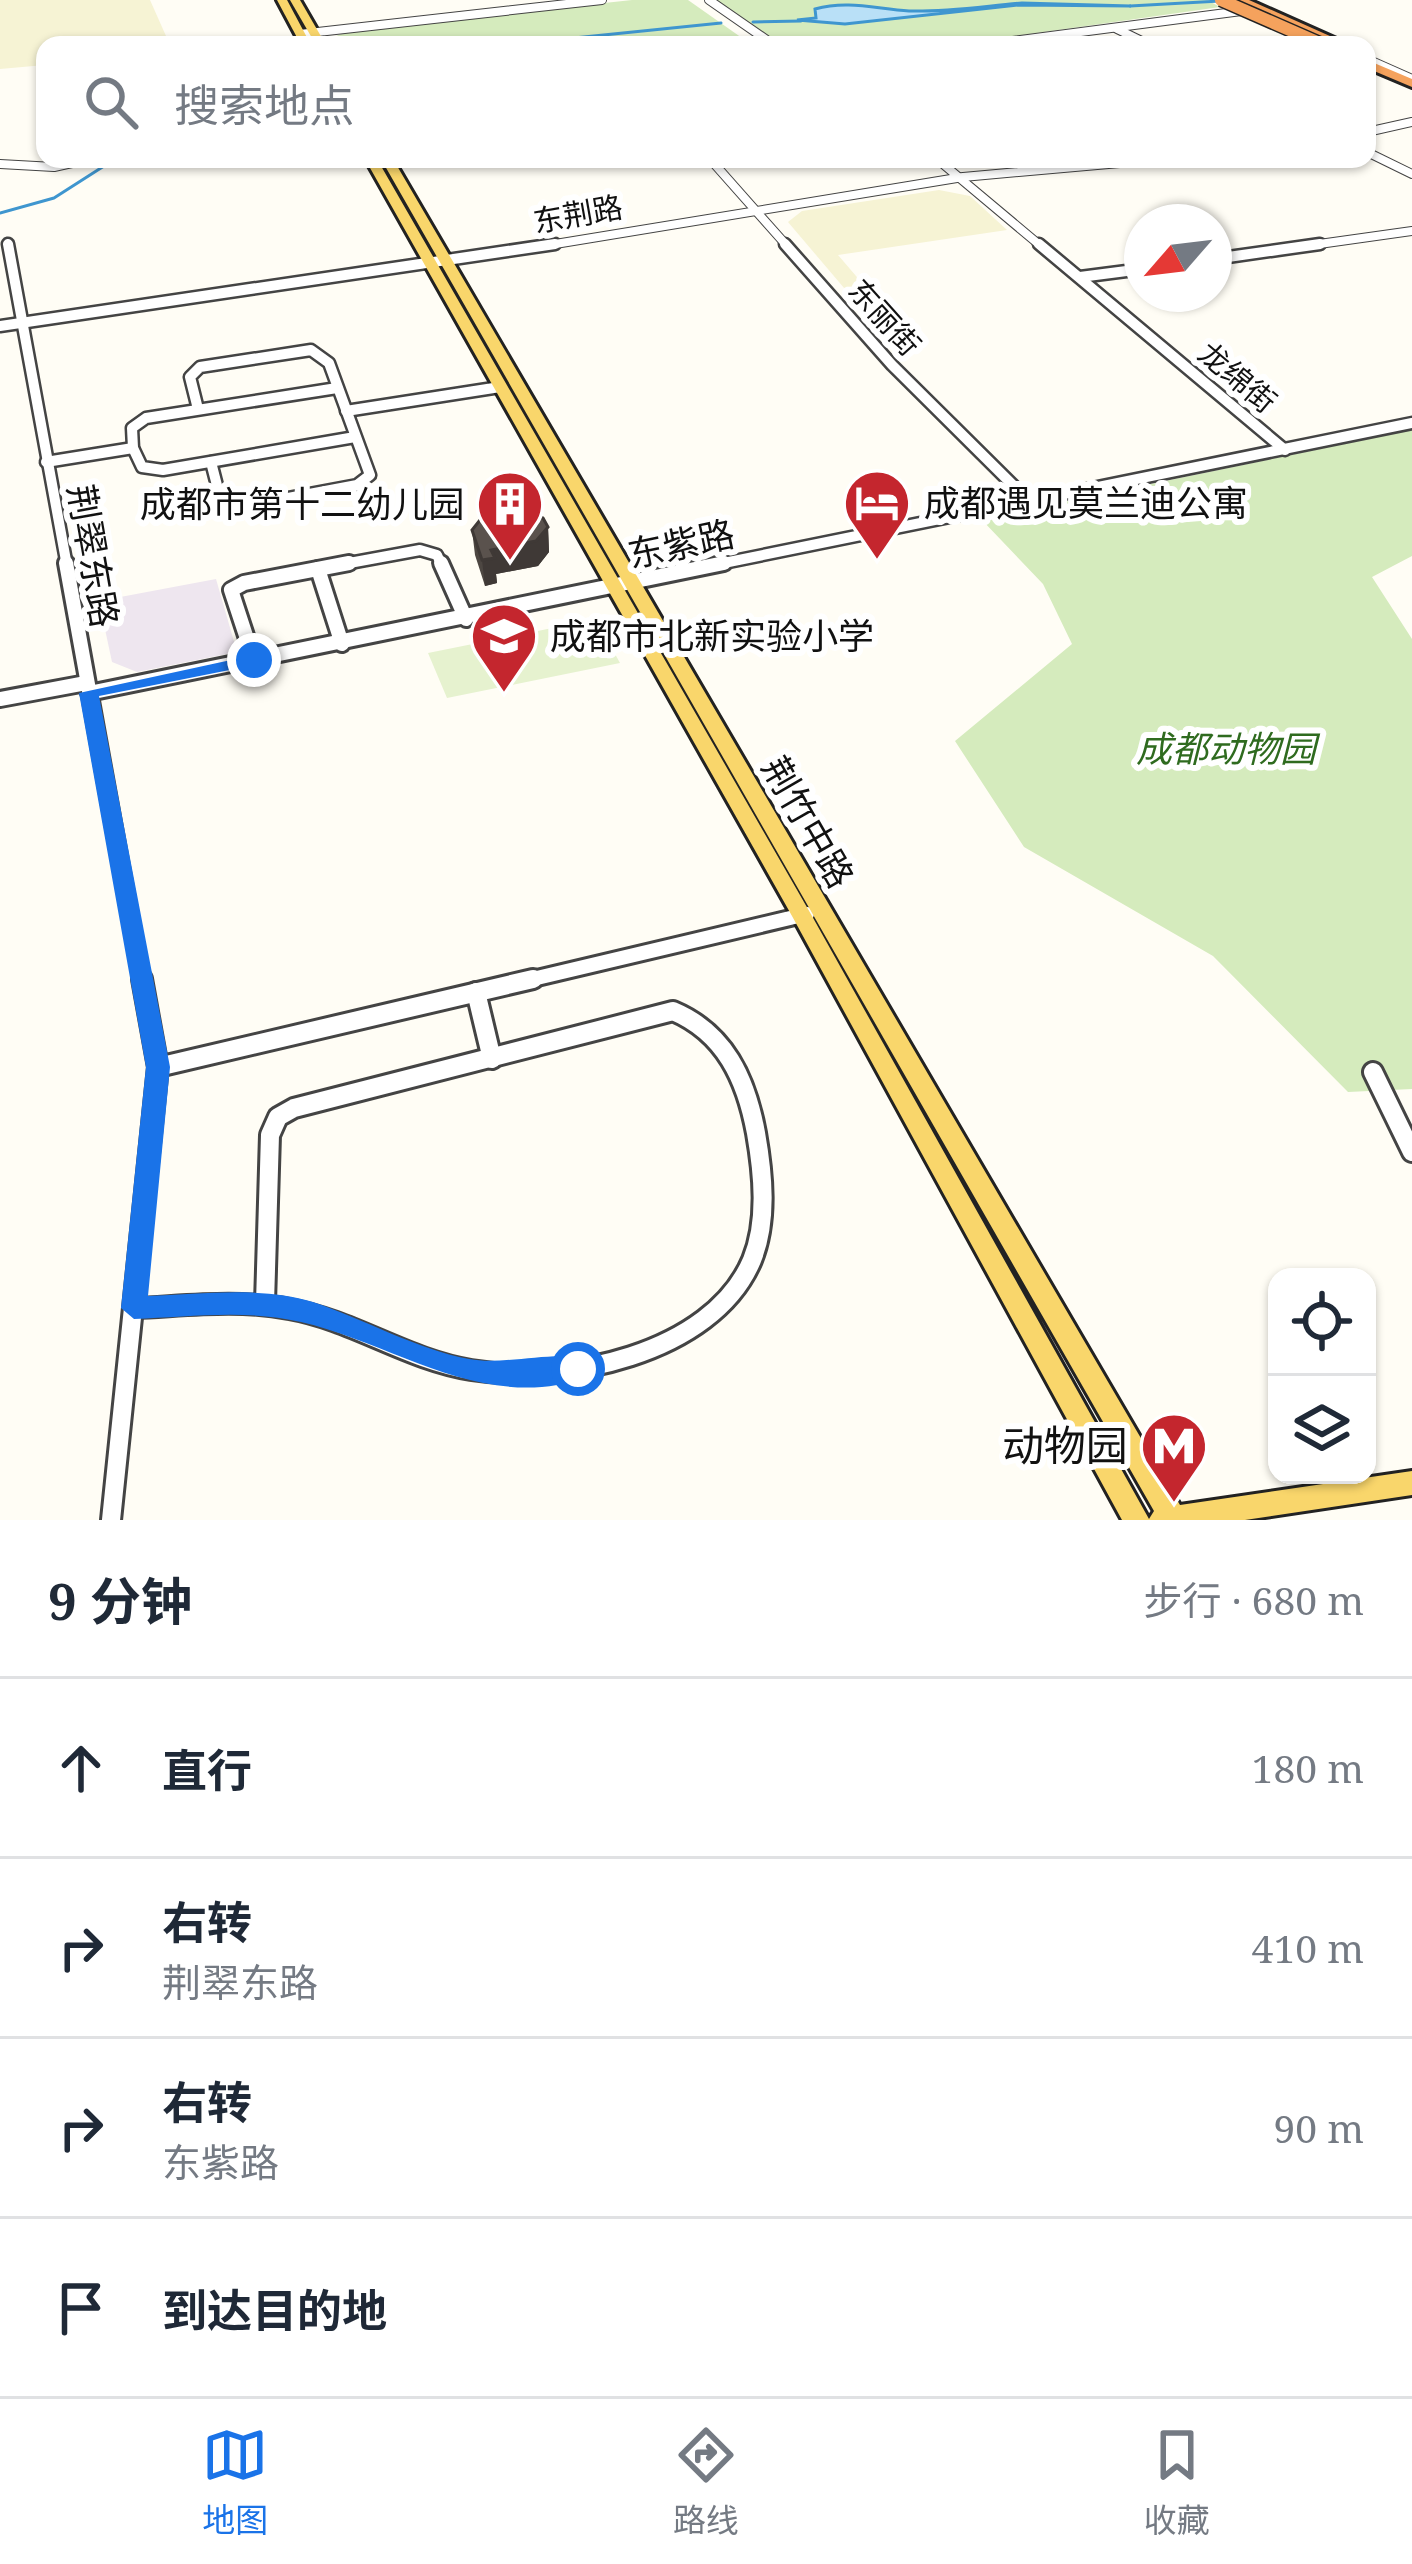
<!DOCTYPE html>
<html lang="zh">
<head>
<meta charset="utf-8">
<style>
	body { margin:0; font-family:"Noto Serif","Noto Sans SC",serif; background:#f6f6f7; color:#1f2937 }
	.controls { position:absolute; right:36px; bottom:36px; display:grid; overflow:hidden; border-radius:24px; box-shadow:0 3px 9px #0004 }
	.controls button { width:108px; height:108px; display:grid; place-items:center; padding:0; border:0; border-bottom:3px solid #e0e1e3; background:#fff; color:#1f2937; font:60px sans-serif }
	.compass { position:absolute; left:1124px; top:204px; width:108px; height:108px; border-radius:50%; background:#fff; box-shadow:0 3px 9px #0004; rotate:242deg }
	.stop { position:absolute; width:36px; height:36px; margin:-27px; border:9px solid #1a73e8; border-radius:50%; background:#fff }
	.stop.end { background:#1a73e8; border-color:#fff; box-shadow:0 3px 12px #0008 }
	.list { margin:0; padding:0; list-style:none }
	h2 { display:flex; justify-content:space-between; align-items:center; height:156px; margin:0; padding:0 48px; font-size:51px }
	h2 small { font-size:39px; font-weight:400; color:#747a83 }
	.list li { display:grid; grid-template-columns:78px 1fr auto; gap:36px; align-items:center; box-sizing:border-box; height:180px; padding:0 48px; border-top:3px solid #e0e1e3 }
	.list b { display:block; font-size:45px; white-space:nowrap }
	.list p { margin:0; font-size:39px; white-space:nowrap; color:#747a83 }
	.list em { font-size:39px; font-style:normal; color:#747a83 }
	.icon { flex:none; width:66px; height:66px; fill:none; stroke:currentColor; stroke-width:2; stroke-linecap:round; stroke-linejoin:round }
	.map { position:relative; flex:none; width:1412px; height:1520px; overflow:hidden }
	.search { position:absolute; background:#fff; box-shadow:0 3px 9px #0004; left:36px; right:36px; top:36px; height:132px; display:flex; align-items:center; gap:30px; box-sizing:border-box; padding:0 42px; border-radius:24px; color:#747a83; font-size:45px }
	.sheet { height:876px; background:#fff }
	nav { display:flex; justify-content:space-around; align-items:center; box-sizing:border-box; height:168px; border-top:3px solid #e0e1e3; background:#fff; font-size:33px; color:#747a83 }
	nav a { display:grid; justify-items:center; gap:6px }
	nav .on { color:#1a73e8 }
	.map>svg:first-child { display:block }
</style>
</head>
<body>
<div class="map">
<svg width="1412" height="1520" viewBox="0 0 1412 1520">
	<rect width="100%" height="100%" fill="#fffdf5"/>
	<path fill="#eee6ef" d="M216,579l21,73 -100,20 -25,-10 -13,-61z"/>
	<g fill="#f6f3d4">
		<path d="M0,0h150l20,45h-125v20l-45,4z"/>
		<path d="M939,190l31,6 37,34 -169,25 72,84 -20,3 -102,-120 14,-11z"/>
	</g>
	<g fill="#d5ebbd">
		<path d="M632,0h56l64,45h-421l-4,-5 21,-9z"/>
		<path d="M717,0h490l13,7 -268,38h-170z"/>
		<path d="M1412,430v126l-40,21 40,62v450l-64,3 -135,-136 -189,-109 -69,-106 117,-97 -29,-60 -62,-65z"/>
	</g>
	<path fill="#e6f2cf" d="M582,622l17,3 21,38 -173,35 -19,-45z"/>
	<path fill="#b9e0f7" stroke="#3f96cf" stroke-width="3" d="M1022,3l109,3 -113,-1 -173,19 -48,-4 19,-2 -1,-9c33,-9 61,0 94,2 38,1 76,-5 113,-8z"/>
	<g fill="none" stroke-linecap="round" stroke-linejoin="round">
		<g stroke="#3f96cf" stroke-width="3">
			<path d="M1130,6l90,-5"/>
			<path d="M753,22l48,-1"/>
			<path d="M339,41l235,-3 147,-15"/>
			<path d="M0,213l54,-15 61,-39"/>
		</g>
		<g stroke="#444" stroke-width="10">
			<g id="minor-far3">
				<path d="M709,0l65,45"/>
				<path d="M1117,29l33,16"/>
				<path d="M300,34l302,-34"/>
				<path d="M981,45l268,-35"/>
				<path d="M1367,59l45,20"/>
				<path d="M1367,132l45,-10"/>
				<path d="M1367,152l45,22"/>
				<path d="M710,159l78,88"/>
				<path d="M937,159l105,88"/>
				<path d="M0,164l54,3 36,-8"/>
				<path d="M537,247l426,-70 202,-18"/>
				<path d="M1298,247l114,-16"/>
			</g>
		</g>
		<g stroke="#444" stroke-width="15">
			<g id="minor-far2">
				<path d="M8,244l59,322"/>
				<path d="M785,244l107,121 138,137"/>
				<path d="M1039,244l246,206"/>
				<path d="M1214,259l106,-15"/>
				<path d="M1080,277l62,-8"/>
				<path d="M0,326l555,-82"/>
				<path d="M337,388l-191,30 -14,10 1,20 9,19 21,3 192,-33"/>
				<path d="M198,409l-8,-32 10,-10 111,-17 18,13 41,112 -13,10 -117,22 -19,-6 -10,-39"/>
				<path d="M346,411l154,-24"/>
				<path d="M46,462l87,-14"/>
				<path d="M333,566l87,-16 17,5 5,11"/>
				<path d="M709,566l703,-143"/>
			</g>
		</g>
		<g stroke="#444" stroke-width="20">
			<g id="minor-far1">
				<path d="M66,563l76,419"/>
				<path d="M441,563l25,56"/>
				<path d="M318,569l24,75"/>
				<path d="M254,660l-23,-70 13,-7 105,-20"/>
				<path d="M89,693l635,-130"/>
				<path d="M0,699l86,-16"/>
				<path d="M520,982l287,-68"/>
			</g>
		</g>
		<g stroke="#444" stroke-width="24">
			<g id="minor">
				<path d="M476,992l16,67"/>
				<path d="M158,1067l375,-88"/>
				<path d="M1373,1072l39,80"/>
				<path d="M134,1308c51,-2 104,-9 155,1 64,11 118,51 182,61 91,15 241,-15 281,-110 16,-39 11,-87 4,-127 -10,-54 -31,-100 -83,-122l-379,97 -16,9 -8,18 -5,168"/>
				<path d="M111,1520l47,-453 -16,-88"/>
			</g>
		</g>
		<g stroke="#222" stroke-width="6">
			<g id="major">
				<path d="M277,0h10l24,45h-10z"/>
				<path d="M290,0h10l26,45h-10z"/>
				<path d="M365,159h12l435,757 337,603 5,-8 -773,-1352h12l787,1346 232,-34v24l-167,25h-123l-330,-604z"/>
			</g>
		</g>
		<g stroke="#222" stroke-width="6">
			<g id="highway">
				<path d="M1235,0h14l101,45h-16z"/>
				<path d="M1367,60l45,19v8l-45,-19z"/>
			</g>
		</g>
		<use href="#minor-far3" stroke="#fff" stroke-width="8"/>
		<use href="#minor-far2" stroke="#fff" stroke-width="10"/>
		<use href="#minor-far1" stroke="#fff" stroke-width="14"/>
		<use href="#minor" stroke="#fff" stroke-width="18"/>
		<use href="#major" fill="#f9d66b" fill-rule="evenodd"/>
		<use href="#highway" fill="#f5a25d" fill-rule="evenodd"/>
		<g stroke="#222" stroke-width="15" stroke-linecap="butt">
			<path id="highway-bridge" d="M1221,0l103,45"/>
		</g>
		<use href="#highway-bridge" stroke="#f5a25d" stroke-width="12"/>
	</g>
	<path fill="#4d4742" d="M548,527l1,25 -11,14 -42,8 1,9 -12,3 -10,-31 -3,-25z"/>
	<path fill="#3f3936" d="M548,527l1,25 -11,14 -42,8 1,9 -12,3 -3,-26 9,-10z"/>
	<path fill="#5a524d" stroke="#3f3936" stroke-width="3" d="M520,509l23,9 5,9 -12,14 -45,9 4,8 -13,2 -10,-30 12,-15z"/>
	<path fill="#1a73e8" d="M254,655l9,5 -3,4 -161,32 71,371 -22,229c55,-2 112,-10 165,6 51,17 103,47 156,57 36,7 88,-10 119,1l4,9 -4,8c-103,37 -192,-33 -287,-55 -54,-13 -112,-5 -167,-3l-13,-11 25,-241 -67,-374z"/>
	<defs>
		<g id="hotel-pin" transform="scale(3.45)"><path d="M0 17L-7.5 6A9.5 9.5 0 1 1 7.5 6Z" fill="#c4262e" stroke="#fff"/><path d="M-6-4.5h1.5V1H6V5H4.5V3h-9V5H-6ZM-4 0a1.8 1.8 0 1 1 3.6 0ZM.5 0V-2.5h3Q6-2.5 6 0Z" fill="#fff"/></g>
		<g id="building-pin" transform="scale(3.45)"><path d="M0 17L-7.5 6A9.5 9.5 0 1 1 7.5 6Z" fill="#c4262e" stroke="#fff"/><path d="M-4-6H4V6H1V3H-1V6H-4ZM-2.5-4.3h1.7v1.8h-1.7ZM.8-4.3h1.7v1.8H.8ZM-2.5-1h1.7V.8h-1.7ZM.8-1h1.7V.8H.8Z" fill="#fff"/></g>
		<g id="school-pin" transform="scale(3.45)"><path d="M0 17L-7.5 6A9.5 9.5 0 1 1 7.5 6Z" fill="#c4262e" stroke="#fff"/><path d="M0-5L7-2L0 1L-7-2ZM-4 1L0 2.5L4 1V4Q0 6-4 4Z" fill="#fff"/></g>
		<g id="metro-pin" transform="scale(3.45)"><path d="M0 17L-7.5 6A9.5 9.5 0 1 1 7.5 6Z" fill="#c4262e" stroke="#fff"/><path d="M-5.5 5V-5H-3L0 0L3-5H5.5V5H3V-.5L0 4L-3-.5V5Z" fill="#fff"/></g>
	</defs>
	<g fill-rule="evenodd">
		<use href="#hotel-pin" x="877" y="503"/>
		<use href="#building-pin" x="510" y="504"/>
		<use href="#school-pin" x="504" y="636"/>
		<use href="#metro-pin" x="1174" y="1446"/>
	</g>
	<g text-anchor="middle" stroke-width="12" stroke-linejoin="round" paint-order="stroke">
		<g font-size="30" fill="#111" stroke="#fff">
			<text transform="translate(578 215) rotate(-10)" y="10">东荆路</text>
			<text transform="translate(884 318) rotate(48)" y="10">东丽街</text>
			<text transform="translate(1237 378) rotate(40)" y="10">龙绵街</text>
		</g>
		<g font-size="36" fill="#111" stroke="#fff" text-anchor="start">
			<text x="924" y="516">成都遇见莫兰迪公寓</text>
			<text x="464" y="517" text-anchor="end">成都市第十二幼儿园</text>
			<text x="550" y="649">成都市北新实验小学</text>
		</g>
		<g font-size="36" fill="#111" stroke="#fff">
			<text transform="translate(681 544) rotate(-12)" y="13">东紫路</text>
			<text transform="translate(93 556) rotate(80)" y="13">荆翠东路</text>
			<text transform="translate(808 822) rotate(60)" y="13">荆竹中路</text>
		</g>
		<g font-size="36" font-style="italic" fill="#2f6b1f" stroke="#fff">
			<text x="1226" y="762">成都动物园</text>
		</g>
		<g font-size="42" fill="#111" stroke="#fff" text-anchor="end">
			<text x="1128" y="1461">动物园</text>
		</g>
	</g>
</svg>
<div class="controls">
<button><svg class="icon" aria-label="locate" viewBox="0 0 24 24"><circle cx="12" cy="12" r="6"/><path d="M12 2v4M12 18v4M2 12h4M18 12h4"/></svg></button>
<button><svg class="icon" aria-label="layers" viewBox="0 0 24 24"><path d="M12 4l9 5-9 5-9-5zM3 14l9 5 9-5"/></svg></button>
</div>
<svg class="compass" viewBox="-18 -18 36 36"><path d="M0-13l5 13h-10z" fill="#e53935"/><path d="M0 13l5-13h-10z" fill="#747a83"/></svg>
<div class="stop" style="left:578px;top:1369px"></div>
<div class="stop end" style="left:254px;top:660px"></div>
<div class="search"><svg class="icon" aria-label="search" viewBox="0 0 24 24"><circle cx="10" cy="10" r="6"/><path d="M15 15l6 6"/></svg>搜索地点</div>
</div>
<section class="sheet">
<h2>9 分钟<small>步行 · 680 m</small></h2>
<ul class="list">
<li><svg class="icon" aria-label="ahead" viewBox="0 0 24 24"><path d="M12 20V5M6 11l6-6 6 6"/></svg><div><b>直行</b></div><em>180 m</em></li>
<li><svg class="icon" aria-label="right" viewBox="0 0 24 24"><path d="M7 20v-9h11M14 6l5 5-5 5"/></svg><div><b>右转</b><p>荆翠东路</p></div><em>410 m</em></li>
<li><svg class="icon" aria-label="right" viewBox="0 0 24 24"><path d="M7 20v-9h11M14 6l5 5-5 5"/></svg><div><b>右转</b><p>东紫路</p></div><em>90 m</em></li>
<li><svg class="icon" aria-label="arrive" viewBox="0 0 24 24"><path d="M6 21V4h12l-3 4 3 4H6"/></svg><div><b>到达目的地</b></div></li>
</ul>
</section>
<nav>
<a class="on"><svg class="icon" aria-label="map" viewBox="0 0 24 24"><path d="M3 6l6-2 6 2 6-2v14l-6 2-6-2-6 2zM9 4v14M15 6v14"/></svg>地图</a>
<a><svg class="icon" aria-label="directions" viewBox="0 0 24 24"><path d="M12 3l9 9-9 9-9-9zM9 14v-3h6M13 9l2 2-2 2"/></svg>路线</a>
<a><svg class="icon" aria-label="saved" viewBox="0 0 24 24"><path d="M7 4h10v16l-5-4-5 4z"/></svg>收藏</a>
</nav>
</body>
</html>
